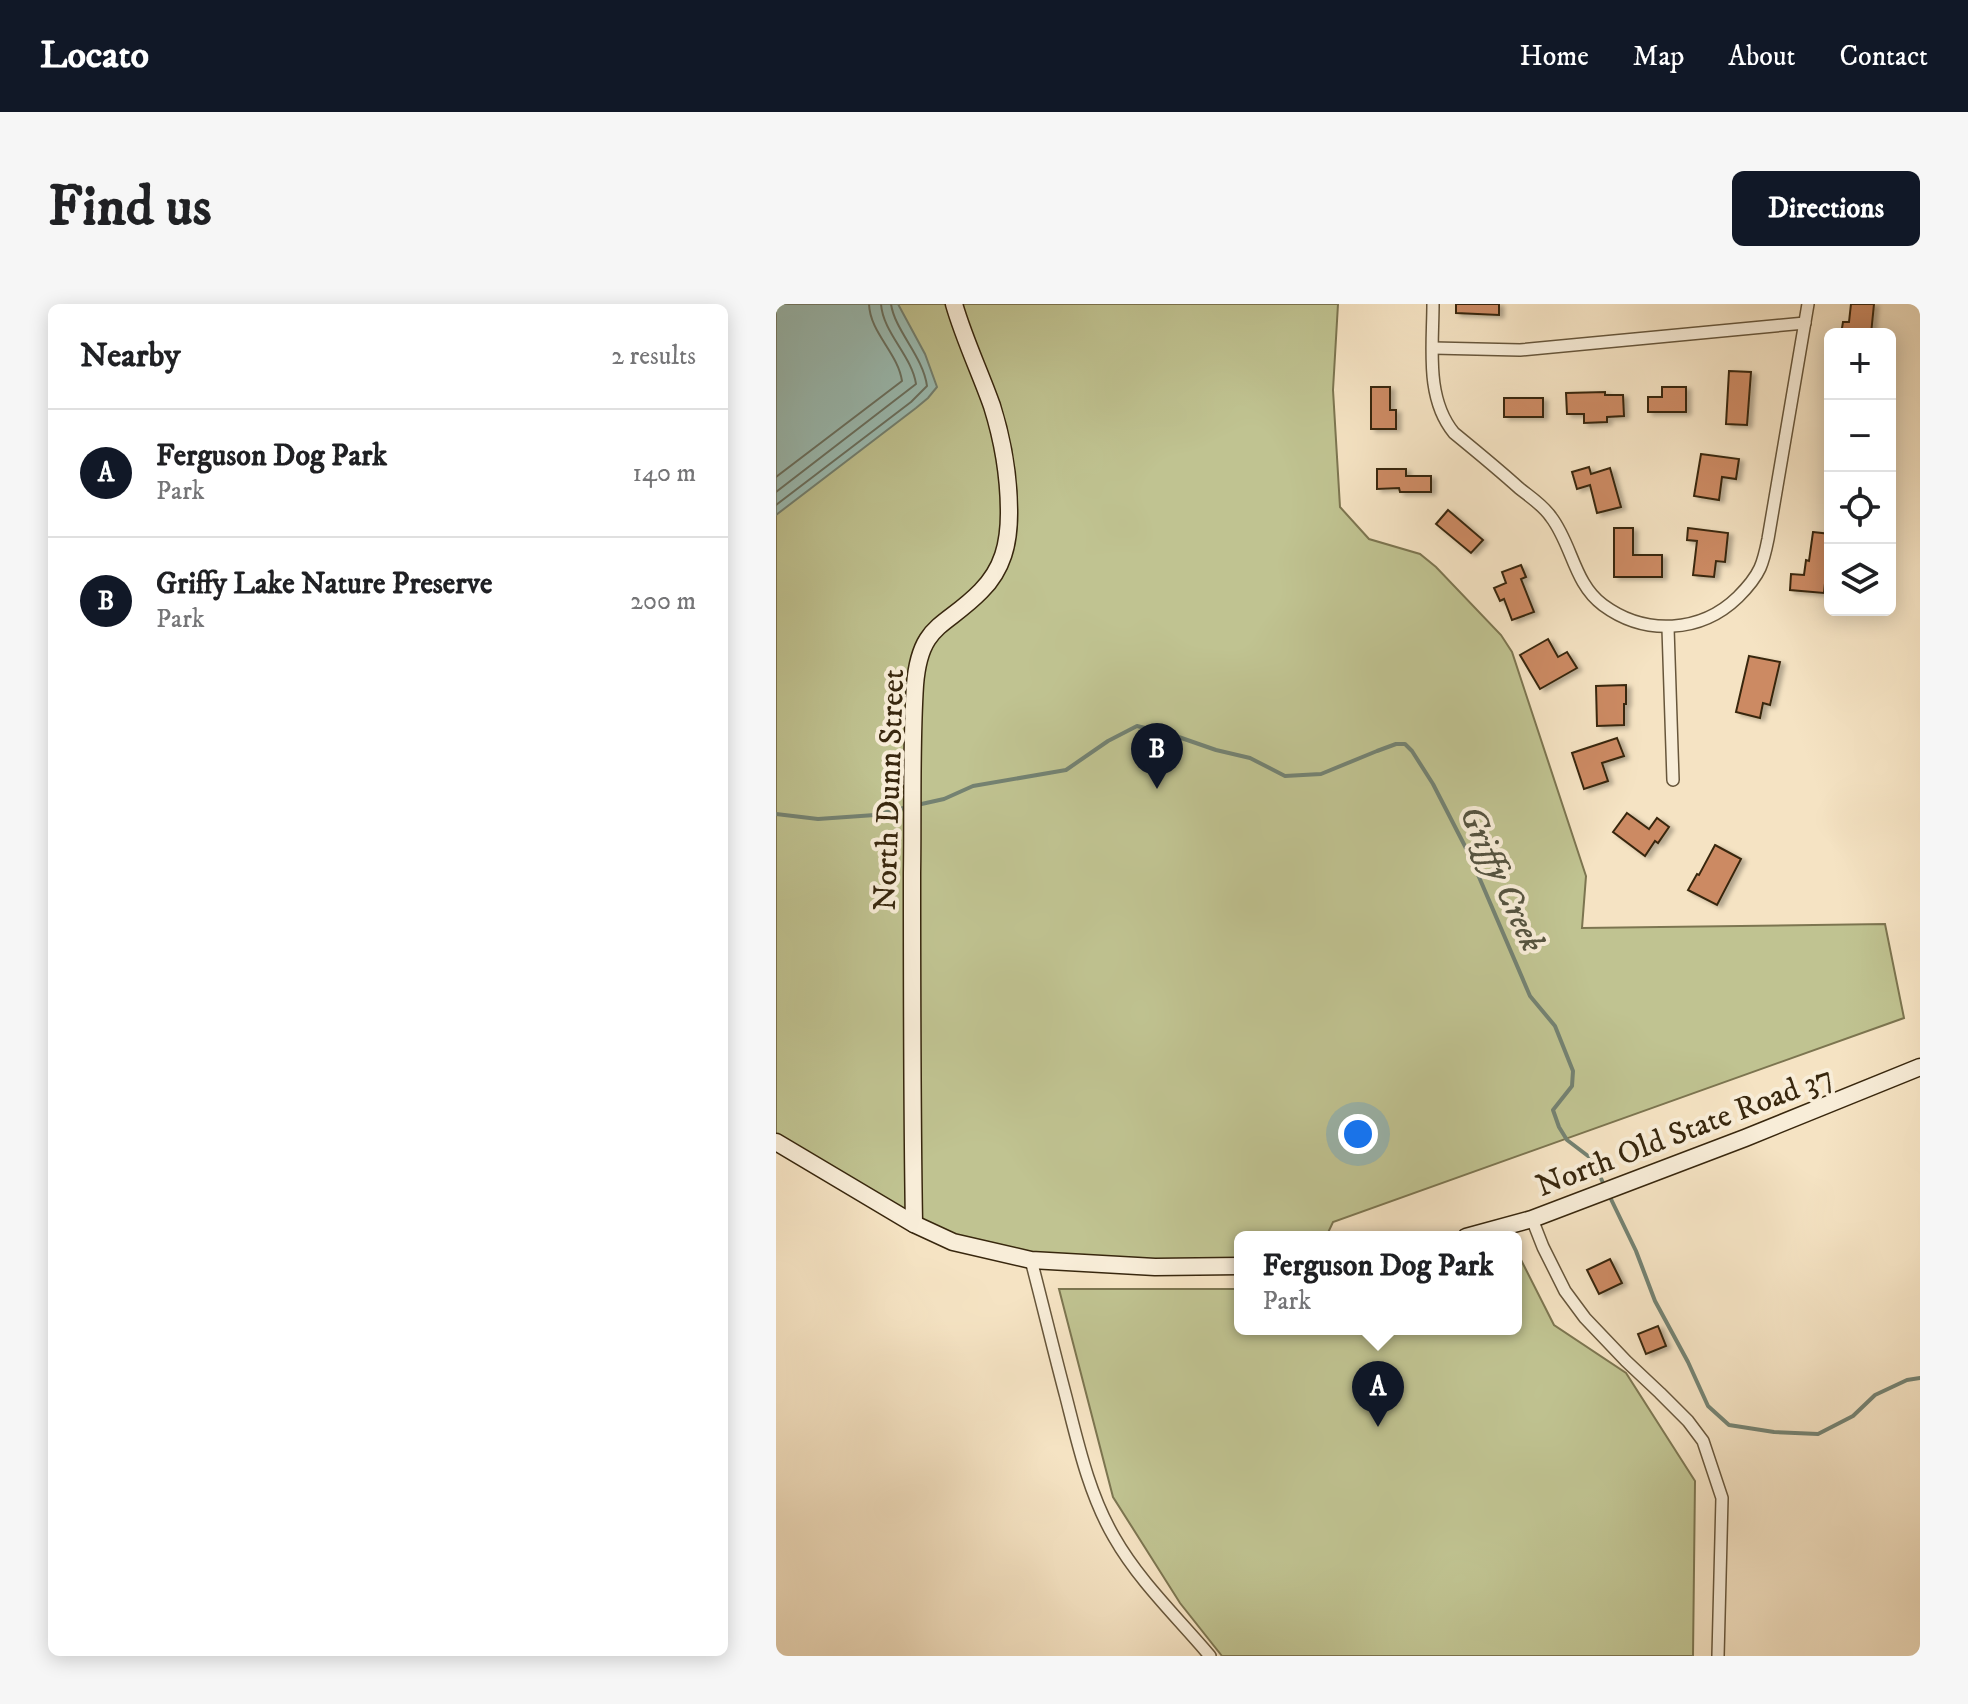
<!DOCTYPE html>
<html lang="en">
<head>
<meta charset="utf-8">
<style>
	body { margin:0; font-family:"IM FELL DW Pica",serif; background:#f6f6f6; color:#202124 }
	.controls { position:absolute; right:24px; top:24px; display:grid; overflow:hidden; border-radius:12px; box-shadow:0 4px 20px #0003 }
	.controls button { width:72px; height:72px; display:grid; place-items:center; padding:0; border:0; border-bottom:2px solid #e0e0e0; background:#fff; color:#202124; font:40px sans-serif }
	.you { position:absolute; left:582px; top:830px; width:28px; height:28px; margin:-20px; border:6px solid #fff; border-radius:50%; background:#1a73e8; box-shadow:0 0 0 12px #1a73e833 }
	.badge { display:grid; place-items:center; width:52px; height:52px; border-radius:50%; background:#111827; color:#fff; font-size:26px; font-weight:700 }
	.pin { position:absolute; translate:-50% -66px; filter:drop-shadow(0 2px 4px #0008) }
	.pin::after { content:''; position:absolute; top:42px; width:28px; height:24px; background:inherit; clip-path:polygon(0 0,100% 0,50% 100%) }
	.popup { position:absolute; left:458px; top:927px; width:288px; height:104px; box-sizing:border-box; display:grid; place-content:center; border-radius:12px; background:#fff; filter:drop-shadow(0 2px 6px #0005); font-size:26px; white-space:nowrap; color:#757577 }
	.popup b { font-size:30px; color:#202124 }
	.popup::after { content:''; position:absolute; left:50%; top:100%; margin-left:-16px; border:16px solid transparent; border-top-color:#fff }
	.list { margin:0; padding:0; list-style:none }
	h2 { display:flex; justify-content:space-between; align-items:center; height:104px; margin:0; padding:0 32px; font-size:34px }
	h2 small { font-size:26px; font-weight:400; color:#757577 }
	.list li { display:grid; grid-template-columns:52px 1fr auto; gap:24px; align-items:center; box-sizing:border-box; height:128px; padding:0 32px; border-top:2px solid #e0e0e0 }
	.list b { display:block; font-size:30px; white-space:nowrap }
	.list p { margin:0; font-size:26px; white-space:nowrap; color:#757577 }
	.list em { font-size:26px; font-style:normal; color:#757577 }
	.icon { flex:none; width:44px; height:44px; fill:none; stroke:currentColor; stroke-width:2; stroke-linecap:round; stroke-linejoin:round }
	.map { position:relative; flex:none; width:1144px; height:1352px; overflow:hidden; border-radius:12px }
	header { display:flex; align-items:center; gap:48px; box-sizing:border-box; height:112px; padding:0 40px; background:#111827; color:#fff }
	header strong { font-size:38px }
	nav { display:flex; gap:44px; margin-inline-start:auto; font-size:28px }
	.intro { display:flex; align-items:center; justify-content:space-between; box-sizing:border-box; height:192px; padding:0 48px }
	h1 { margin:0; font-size:56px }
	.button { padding:20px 36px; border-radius:12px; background:#111827; color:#fff; font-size:28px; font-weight:700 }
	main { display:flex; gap:48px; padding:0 48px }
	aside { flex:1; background:#fff; border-radius:12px; box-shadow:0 4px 20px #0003 }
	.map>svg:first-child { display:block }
</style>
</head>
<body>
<header>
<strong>Locato</strong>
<nav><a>Home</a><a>Map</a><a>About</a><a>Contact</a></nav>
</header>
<div class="intro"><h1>Find us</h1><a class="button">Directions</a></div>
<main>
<aside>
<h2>Nearby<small>2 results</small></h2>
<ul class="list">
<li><span class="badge">A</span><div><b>Ferguson Dog Park</b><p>Park</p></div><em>140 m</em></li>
<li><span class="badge">B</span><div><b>Griffy Lake Nature Preserve</b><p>Park</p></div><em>200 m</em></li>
</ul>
</aside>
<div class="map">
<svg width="1144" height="1352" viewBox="0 0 1144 1352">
	<defs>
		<filter id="shadow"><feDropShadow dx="4.5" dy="2.5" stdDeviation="2" flood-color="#0004"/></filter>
	</defs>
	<rect width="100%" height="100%" fill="#f5e3c3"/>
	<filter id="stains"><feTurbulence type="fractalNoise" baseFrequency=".0025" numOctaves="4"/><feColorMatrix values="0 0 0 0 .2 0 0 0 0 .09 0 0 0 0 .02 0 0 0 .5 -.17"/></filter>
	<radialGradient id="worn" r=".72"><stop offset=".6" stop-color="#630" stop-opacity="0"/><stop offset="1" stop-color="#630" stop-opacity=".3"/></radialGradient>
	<g fill="#c0c391" stroke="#7c7550" stroke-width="2">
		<path d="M0,0h562l-5,86 7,117 29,32 51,15 16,13 65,68 11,17 74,224 -4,52 303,-4 19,94 -571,204 -7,15h-86v25l-209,-2 -78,-18 -177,-100z"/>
		<path d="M740,946l38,75 72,48 69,108 -2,175h-471l-42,-53 -67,-106 -54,-208h181v40h276z"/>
	</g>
	<path fill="#9cbeb5" stroke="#748272" stroke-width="2" d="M0,0h122l27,50 12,33 -9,11 -12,10 -140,107z"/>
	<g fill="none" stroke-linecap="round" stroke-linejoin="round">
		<g stroke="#6a7262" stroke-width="2">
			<path d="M0,173l126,-96c-4,-28 -32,-48 -33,-77"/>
			<path d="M0,188l140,-108c-4,-28 -33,-51 -35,-80"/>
			<path d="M0,201l135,-103 16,-16c-4,-30 -32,-55 -36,-82"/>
		</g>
		<g stroke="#748272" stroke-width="4">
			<path d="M141,501l27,-6 29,-13 93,-16 42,-29 29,-15 33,8 46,16 34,8 35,18 36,-2 56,-23 19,-7h9l7,7 21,33 37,72 60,140 25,30 18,45 -1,15 -19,24 6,17 8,13 25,19 13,28"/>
			<path d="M0,510l42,5 57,-4 33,-8"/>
			<path d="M833,891l27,56 19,50 33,61 20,44 21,19 45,7 44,2 35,-18 22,-21 32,-15 13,-2"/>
		</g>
	</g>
	<g fill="#cc8a63" stroke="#38270e" stroke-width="2" filter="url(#shadow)">
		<path d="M680,0h43v11l-43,-2z"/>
		<path d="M1075,0h23l-3,30h-30l2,-12h6z"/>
		<path d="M953,67l22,1 -4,53 -21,-1z"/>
		<path d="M595,83h19v23h6v19h-25z"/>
		<path d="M886,83h24v25h-38v-15h14z"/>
		<path d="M829,88v3h18l1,21 -17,1v5l-23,1v-9h-17l-1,-21z"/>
		<rect x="728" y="94" width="39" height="19"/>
		<path d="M925,150l38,5 -3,20 -14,-2 -3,23 -25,-4z"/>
		<path d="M813,163l2,7 19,-6 11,39 -24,6 -7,-28 -13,4 -5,-17z"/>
		<path d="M601,165h29v7h25v16h-31l-1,-4 -22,1z"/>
		<path d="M672,206l35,30 -12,13 -35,-29z"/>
		<path d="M838,224h19v27h29v22h-48z"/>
		<path d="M912,224l40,5 -3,29 -9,-1 -2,16 -21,-2 4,-34 -10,-1z"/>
		<path d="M1037,228l17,2 -6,59 -34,-3 1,-16 13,1 2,-15 3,1z"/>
		<path d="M745,261l5,12 -5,2 13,33 -22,8 -8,-21 -4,2 -6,-13 12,-5 -4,-11z"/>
		<path d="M772,335l10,18 9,-5 10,16 -37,21 -20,-34z"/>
		<path d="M973,352l31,6 -10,43 -7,-2 -3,15 -24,-6z"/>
		<path d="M850,381v19h-2v21l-27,1 -1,-40z"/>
		<path d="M841,434l7,18 -22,7 6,18 -24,8 -12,-36z"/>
		<path d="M851,509l22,16 8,-11 12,9 -11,16 -3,-2 -10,15 -32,-24z"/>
		<path d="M939,541l26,14 -24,46 -29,-15 9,-16 2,1z"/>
		<path d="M834,955l12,24 -23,11 -12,-24z"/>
		<path d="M882,1022l8,20 -20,8 -8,-20z"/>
	</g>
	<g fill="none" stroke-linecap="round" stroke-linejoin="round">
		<g stroke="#67563b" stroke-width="14">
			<g id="street">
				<path d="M657,0c0,42 -8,94 21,129 22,18 44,36 65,55 11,9 24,17 32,29 21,27 23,67 52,88 42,31 98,28 135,-8 8,-8 17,-18 22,-29 4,-9 6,-19 8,-29l40,-235"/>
				<path d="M657,44l87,2 285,-27"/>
				<path d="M892,324l5,152"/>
				<path d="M756,915l11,28 22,44 20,27 41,43 34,32 28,28 15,20 19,57 -4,158"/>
				<path d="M255,956c12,46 23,92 35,137 12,47 23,97 48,140 25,44 63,80 96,119"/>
			</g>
		</g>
		<g stroke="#38270e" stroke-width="19">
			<g id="secondary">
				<path d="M0,838l138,82 39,18 78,18 124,7 85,-1"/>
				<path d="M138,920c-2,-117 -2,-234 -2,-351 1,-62 -1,-126 3,-188 5,-62 30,-57 66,-94 22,-22 28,-48 28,-78 0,-36 -6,-72 -17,-107 -12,-34 -28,-67 -38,-102"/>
				<path d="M690,933l66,-18 213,-81 175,-71"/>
			</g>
		</g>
		<use href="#street" stroke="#f8edd8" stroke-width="11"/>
		<use href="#secondary" stroke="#f8edd8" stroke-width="16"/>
	</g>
	<g text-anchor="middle" stroke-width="8" stroke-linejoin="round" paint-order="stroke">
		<g font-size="32" fill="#38270e" stroke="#f8edd8">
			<text transform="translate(112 486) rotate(-88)" y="11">North Dunn Street</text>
			<text transform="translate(908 826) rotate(-21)" y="11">North Old State Road 37</text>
		</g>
		<g font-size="34" font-style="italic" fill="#565440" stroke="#f8edd8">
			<text transform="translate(727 574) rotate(65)" y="12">Griffy Creek</text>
		</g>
	</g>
	<rect width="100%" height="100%" filter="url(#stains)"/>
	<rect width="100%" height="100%" fill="url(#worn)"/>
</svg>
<div class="controls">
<button>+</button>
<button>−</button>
<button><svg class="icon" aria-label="locate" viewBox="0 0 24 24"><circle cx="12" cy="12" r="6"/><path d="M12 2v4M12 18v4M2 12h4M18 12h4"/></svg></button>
<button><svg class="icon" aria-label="layers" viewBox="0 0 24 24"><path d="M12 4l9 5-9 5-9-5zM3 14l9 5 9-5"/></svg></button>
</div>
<div class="you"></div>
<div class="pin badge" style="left:602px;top:1123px">A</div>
<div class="popup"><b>Ferguson Dog Park</b>Park</div>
<div class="pin badge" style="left:381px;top:485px">B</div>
</div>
</main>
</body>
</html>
